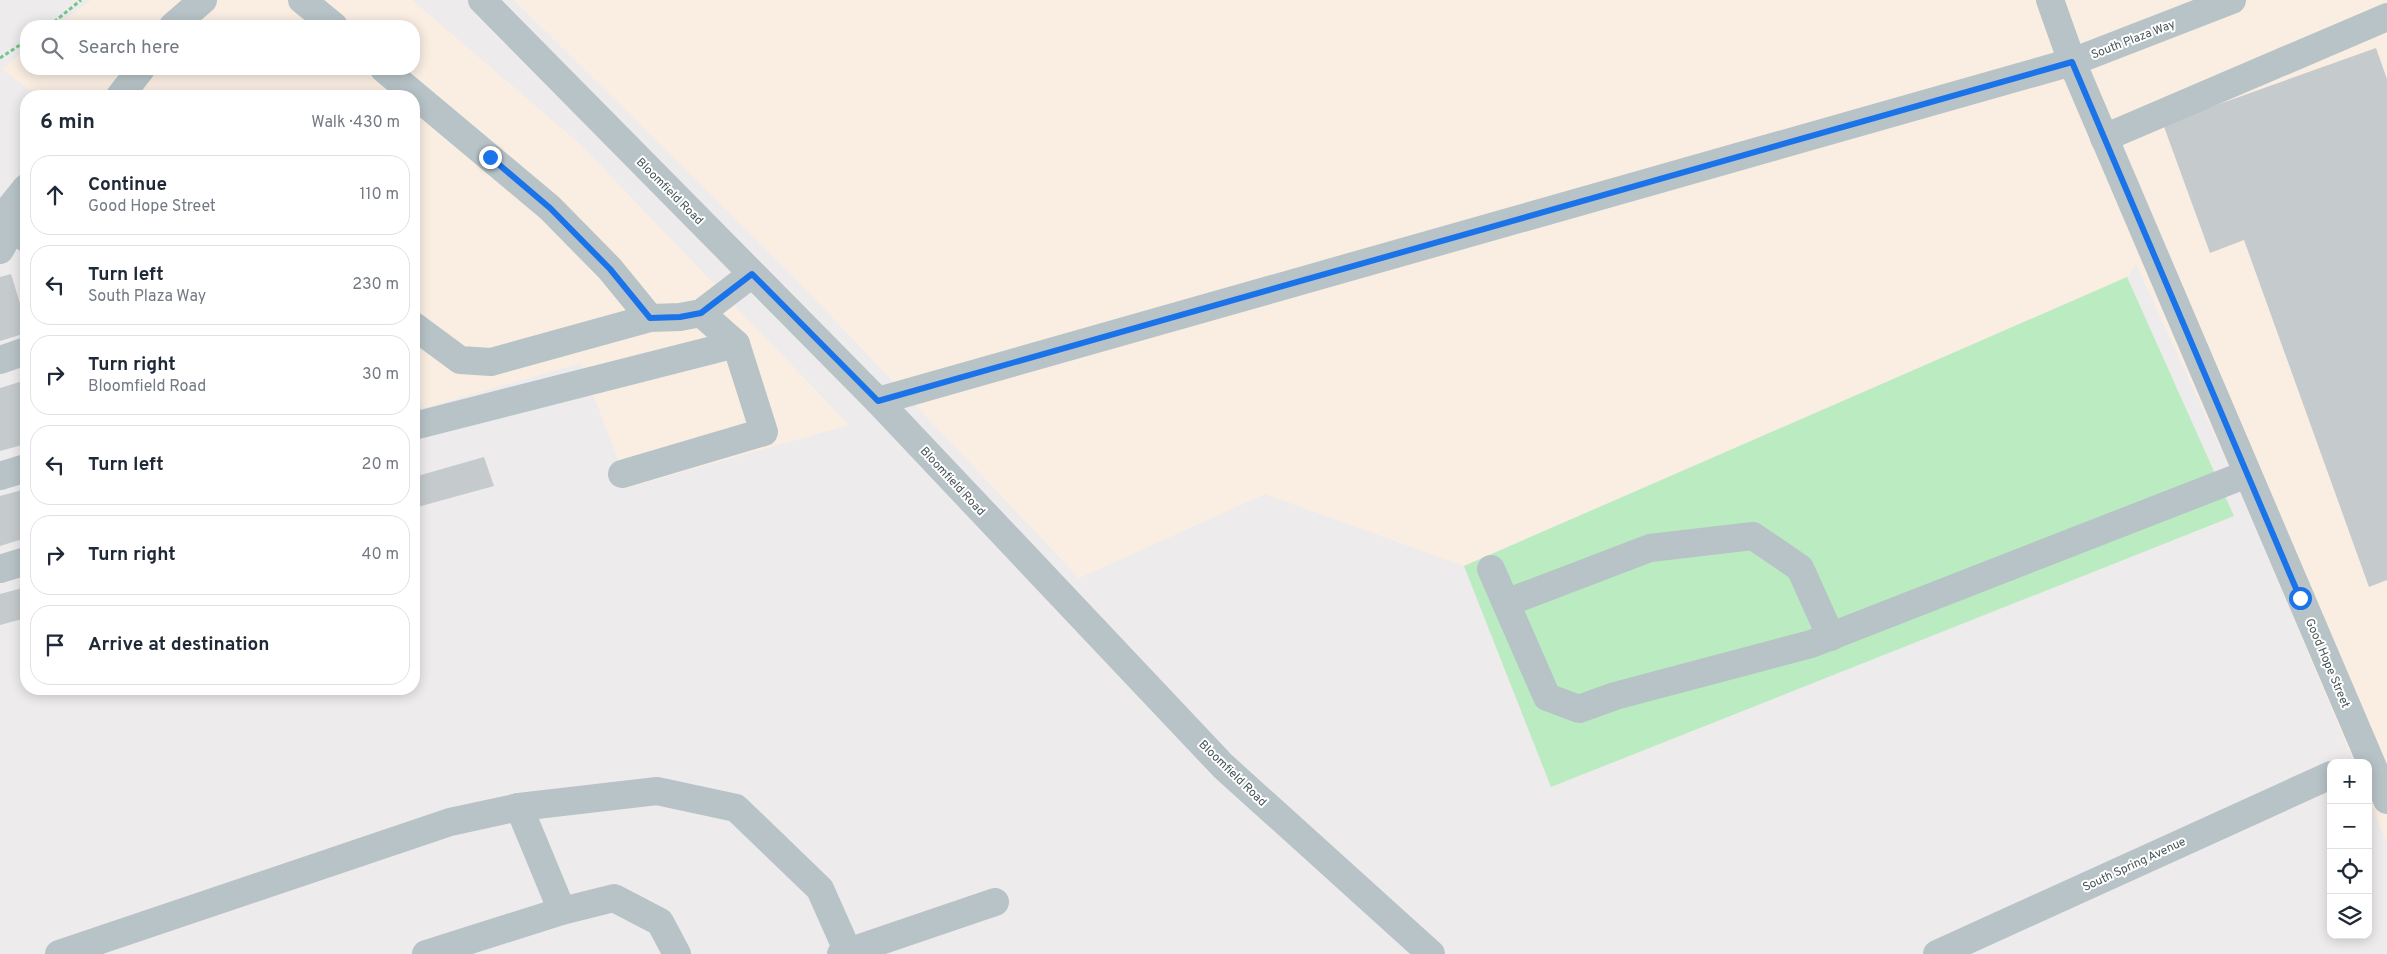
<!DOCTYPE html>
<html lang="en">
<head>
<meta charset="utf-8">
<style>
	body { margin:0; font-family:Overpass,sans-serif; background:#f6f6f7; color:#1f2937 }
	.controls { position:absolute; right:15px; bottom:15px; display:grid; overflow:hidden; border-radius:10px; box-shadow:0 2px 12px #0003 }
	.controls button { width:45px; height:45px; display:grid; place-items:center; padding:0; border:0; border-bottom:1px solid #e0e1e3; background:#fff; color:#1f2937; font:25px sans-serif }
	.stop { position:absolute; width:15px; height:15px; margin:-11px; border:4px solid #1a73e8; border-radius:50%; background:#fff }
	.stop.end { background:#1a73e8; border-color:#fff; box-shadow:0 1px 5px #0008 }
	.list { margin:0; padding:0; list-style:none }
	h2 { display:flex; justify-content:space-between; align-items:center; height:65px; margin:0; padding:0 20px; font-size:21px }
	h2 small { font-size:16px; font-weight:400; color:#747a83 }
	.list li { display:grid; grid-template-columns:32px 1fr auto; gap:15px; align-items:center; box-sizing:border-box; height:80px; margin:0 10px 10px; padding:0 10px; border:1px solid #e0e1e3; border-radius:20px }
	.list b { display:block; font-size:19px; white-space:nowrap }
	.list p { margin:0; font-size:16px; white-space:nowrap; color:#747a83 }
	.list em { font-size:16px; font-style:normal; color:#747a83 }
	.icon { flex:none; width:28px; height:28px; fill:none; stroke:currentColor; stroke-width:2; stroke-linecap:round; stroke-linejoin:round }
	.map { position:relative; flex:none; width:2387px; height:954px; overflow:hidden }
	.search { position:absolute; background:#fff; box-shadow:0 2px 12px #0003; left:20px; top:20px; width:400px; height:55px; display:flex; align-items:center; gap:12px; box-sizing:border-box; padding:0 18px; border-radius:20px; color:#747a83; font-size:19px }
	.panel { position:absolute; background:#fff; box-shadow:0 2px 12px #0003; left:20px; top:90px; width:400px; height:605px; border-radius:20px }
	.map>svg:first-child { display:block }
</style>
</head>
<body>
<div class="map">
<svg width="2387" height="954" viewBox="0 0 2387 954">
	<rect width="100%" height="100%" fill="#eeebec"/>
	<g fill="#faeee3">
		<path d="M91,0h321l169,145 268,280 -220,62 -48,-124 -157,45 -10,-9v-303h-377l-35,-27 24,-19v19h388v-43h-357z"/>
		<path d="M514,0h1873v843l-19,-46v-34h-14l-105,-253 -113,-246 -9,13 -663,289 -199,-72 -186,84 -288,-304z"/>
	</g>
	<path fill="#baebc1" d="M2127,277l107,239 -683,271 -87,-221z"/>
	<g fill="#c5cacd">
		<path d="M2376,48l11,31v501l-18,7 -125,-347 -34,13 -47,-129z"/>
		<path d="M11,274l15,49v10l-26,8v-64z"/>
		<path d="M26,380v64l-26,7v-63z"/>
		<path d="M484,457l10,29 -80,22v-31z"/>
		<path d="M26,489v49l-26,8v-50z"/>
		<path d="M26,587v31l-26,7v-31z"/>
	</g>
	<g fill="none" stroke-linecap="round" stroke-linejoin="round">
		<g stroke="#75c68a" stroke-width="3" stroke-dasharray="4 2.5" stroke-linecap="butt">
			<path d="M49,26l32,-26"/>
			<path d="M0,58l26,-17"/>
		</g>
		<g stroke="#b7c3c7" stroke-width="28">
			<path d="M302,0l32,26"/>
			<path d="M482,0l396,401 345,365 208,188"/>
			<path d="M2050,0l22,62 315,738"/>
			<path d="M173,26l30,-26"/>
			<path d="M384,69l166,139 60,61 40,49 -159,44 -31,-2 -46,-34"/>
			<path d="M120,96l21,-27"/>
			<path d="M2104,138l283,-121"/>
			<path d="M26,188l-24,30 24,20"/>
			<path d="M0,250l5,-9 -3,-23"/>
			<path d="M650,318l30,-1 21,-4 51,-39"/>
			<path d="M0,360l26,-9"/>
			<path d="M878,401l1194,-339 160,-62"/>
			<path d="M414,426l322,-82"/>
			<path d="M622,474l142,-42 -28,-88 -35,-31"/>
			<path d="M0,476l26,-8"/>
			<path d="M0,569l26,-8"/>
			<path d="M1491,569l56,128 32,12 36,-13 196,-52 436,-170"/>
			<path d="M1506,603l144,-55 103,-12 47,32 31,69"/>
			<path d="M519,807l138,-16 79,17 84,81 28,63 -7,2"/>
			<path d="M59,954l391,-132 69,-15 43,104 52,-13 46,24 17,32"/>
			<path d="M426,954l136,-43"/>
			<path d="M849,954l-1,-2 147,-50"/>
			<path d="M1937,954l394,-179"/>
		</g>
	</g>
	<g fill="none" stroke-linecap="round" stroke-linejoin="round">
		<path stroke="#1a73e8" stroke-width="6" d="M490,157l60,51 60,61 40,49 30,-1 21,-4 51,-39 126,127 1194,-339 228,536"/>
	</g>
	<g text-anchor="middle" stroke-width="4" stroke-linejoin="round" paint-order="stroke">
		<g font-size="12" fill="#455357" stroke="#fff">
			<text transform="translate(2133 39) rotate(-21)" y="4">South Plaza Way</text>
			<text transform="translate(670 191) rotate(45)" y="4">Bloomfield Road</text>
			<text transform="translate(953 481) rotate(47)" y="4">Bloomfield Road</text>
			<text transform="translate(2328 663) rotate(67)" y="4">Good Hope Street</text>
			<text transform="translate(1233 773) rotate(44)" y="4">Bloomfield Road</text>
			<text transform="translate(2134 864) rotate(-25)" y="4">South Spring Avenue</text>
		</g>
	</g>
</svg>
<div class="controls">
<button>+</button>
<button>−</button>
<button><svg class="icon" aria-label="locate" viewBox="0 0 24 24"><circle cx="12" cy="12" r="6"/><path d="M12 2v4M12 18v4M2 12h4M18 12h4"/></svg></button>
<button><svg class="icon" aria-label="layers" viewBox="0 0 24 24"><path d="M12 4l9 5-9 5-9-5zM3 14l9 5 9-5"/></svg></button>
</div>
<div class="stop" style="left:2300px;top:598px"></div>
<div class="stop end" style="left:490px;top:157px"></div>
<div class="search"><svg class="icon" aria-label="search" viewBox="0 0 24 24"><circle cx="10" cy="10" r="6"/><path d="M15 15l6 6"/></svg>Search here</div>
<section class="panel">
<h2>6 min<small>Walk · 430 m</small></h2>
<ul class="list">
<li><svg class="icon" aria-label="ahead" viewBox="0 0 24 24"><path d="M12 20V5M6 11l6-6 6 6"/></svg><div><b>Continue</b><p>Good Hope Street</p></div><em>110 m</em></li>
<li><svg class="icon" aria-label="left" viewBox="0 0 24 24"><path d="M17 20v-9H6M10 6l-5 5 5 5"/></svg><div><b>Turn left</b><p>South Plaza Way</p></div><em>230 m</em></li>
<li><svg class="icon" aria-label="right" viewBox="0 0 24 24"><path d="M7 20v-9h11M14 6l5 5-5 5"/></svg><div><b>Turn right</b><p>Bloomfield Road</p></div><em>30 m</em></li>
<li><svg class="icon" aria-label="left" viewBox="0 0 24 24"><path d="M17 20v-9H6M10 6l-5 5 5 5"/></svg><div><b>Turn left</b></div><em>20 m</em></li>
<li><svg class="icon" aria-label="right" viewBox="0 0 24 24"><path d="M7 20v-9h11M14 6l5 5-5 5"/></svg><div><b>Turn right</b></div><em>40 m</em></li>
<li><svg class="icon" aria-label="arrive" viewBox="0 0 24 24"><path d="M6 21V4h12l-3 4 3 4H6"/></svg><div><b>Arrive at destination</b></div></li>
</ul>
</section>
</div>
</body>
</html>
